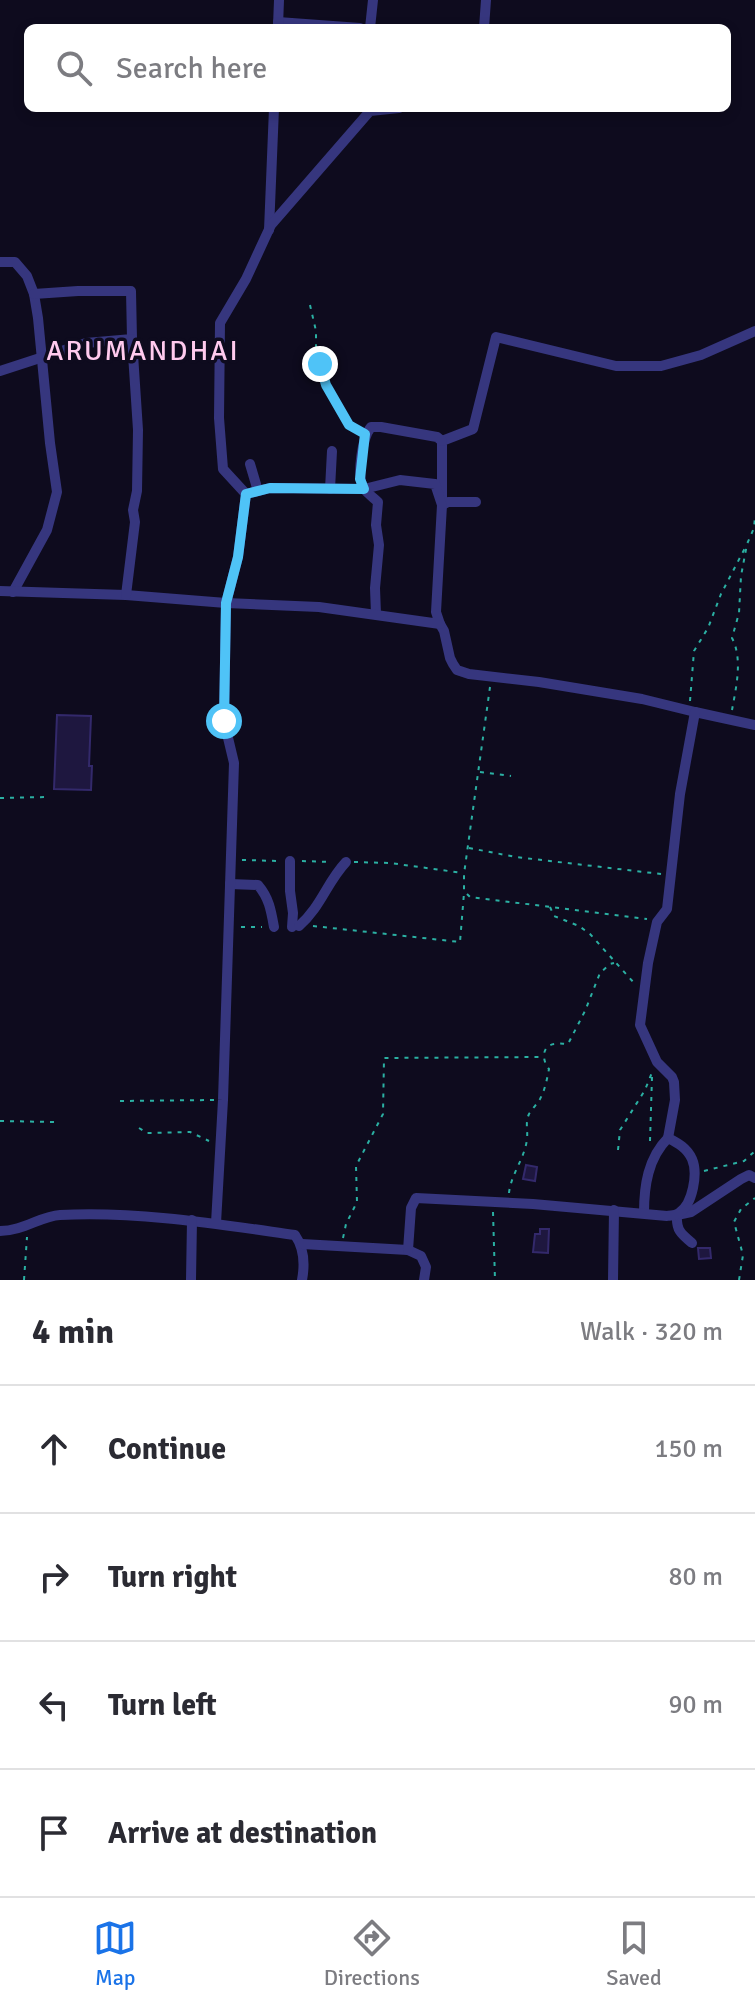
<!DOCTYPE html>
<html lang="en">
<head>
<meta charset="utf-8">
<style>
	body { margin:0; font-family:Signika,sans-serif; background:#f2f2f3; color:#2b2b33 }
	.stop { position:absolute; width:24px; height:24px; margin:-18px; border:6px solid #4fc3f7; border-radius:50%; background:#fff }
	.stop.end { background:#4fc3f7; border-color:#fff; box-shadow:0 2px 8px #0008 }
	.list { margin:0; padding:0; list-style:none }
	h2 { display:flex; justify-content:space-between; align-items:center; height:104px; margin:0; padding:0 32px; font-size:34px }
	h2 small { font-size:26px; font-weight:400; color:#7c7c81 }
	.list li { display:grid; grid-template-columns:52px 1fr auto; gap:24px; align-items:center; box-sizing:border-box; height:128px; padding:0 32px; border-top:2px solid #e1e1e2 }
	.list b { display:block; font-size:30px; white-space:nowrap }
	.list em { font-size:26px; font-style:normal; color:#7c7c81 }
	.icon { flex:none; width:44px; height:44px; fill:none; stroke:currentColor; stroke-width:2; stroke-linecap:round; stroke-linejoin:round }
	.map { position:relative; flex:none; width:755px; height:1280px; overflow:hidden }
	.search { position:absolute; background:#fff; box-shadow:0 4px 12px #0003; left:24px; right:24px; top:24px; height:88px; display:flex; align-items:center; gap:20px; box-sizing:border-box; padding:0 28px; border-radius:12px; color:#7c7c81; font-size:30px }
	.sheet { height:616px; background:#fff }
	nav { display:flex; justify-content:space-around; align-items:center; box-sizing:border-box; height:112px; border-top:2px solid #e1e1e2; background:#fff; font-size:22px; color:#7c7c81 }
	nav a { display:grid; justify-items:center; gap:4px }
	nav .on { color:#1a73e8 }
	.map>svg:first-child { display:block }
</style>
</head>
<body>
<div class="map">
<svg width="755" height="1280" viewBox="0 0 755 1280">
	<rect width="100%" height="100%" fill="#0e0b1e"/>
	<g fill="#1e173f" stroke="#33296b" stroke-width="2">
		<path d="M57,715l34,1 -2,50h3l-1,24 -37,-1z"/>
		<path d="M526,1165l11,2 -2,14 -12,-2z"/>
		<path d="M540,1229h9l-1,24 -15,-1 2,-18h5z"/>
		<path d="M698,1248h12l1,10 -12,1z"/>
	</g>
	<g fill="none" stroke-linecap="round" stroke-linejoin="round">
		<g stroke="#2bb0a3" stroke-width="2" stroke-dasharray="4 6" stroke-linecap="butt">
			<path d="M310,305l6,26v25l10,29 23,40 8,5"/>
			<path d="M490,687l-26,187v17l6,6 177,22"/>
			<path d="M690,701l4,-50 14,-23 13,-34 24,-46"/>
			<path d="M732,710c4,-22 11,-51 0,-72l7,-25 2,-37 6,-32 7,-16 1,-11"/>
			<path d="M480,772l31,4"/>
			<path d="M0,798l47,-1"/>
			<path d="M469,848l47,9 145,17"/>
			<path d="M242,860l38,1"/>
			<path d="M302,861l30,1"/>
			<path d="M354,862l36,1 73,10"/>
			<path d="M550,907l4,9 25,10 11,8 45,50"/>
			<path d="M313,926l147,16 4,-49"/>
			<path d="M241,927h21"/>
			<path d="M120,1101l94,-1"/>
			<path d="M0,1121l54,1"/>
			<path d="M139,1128l8,5 43,-1 19,9"/>
			<path d="M650,1141l2,-64"/>
			<path d="M618,1150l2,-20 25,-40 8,-20"/>
			<path d="M704,1171l40,-10 11,-10"/>
			<path d="M509,1193c2,-19 16,-35 18,-54 1,-9 -2,-16 2,-25 3,-5 8,-10 11,-15 5,-9 7,-20 9,-30 -7,-8 -8,-24 6,-25 4,-1 8,0 13,0l17,-33 15,-38 10,-9 4,-1"/>
			<path d="M493,1212l2,68"/>
			<path d="M343,1238l3,-14 11,-22 -1,-36 27,-52 1,-56 160,-1"/>
			<path d="M24,1280l3,-43"/>
			<path d="M739,1280l4,-25 -9,-33 7,-13 14,-11"/>
		</g>
		<g stroke="#36367e" stroke-width="10">
			<path d="M278,22l82,6"/>
			<path d="M278,26l1,-26"/>
			<path d="M370,28l3,-28"/>
			<path d="M484,28l2,-28"/>
			<path d="M269,230l5,-122"/>
			<path d="M0,262h15l12,14 7,18 4,24 12,125 7,49 -10,38 -34,62"/>
			<path d="M0,371l86,-28 46,-4 -1,-48h-53l-44,3"/>
			<path d="M250,464l8,27"/>
			<path d="M330,489l2,-38"/>
			<path d="M476,502h-28l-6,3v-64l31,-12 23,-92 120,29h45l40,-11 54,-24"/>
			<path d="M0,591l126,4 100,8 12,-46 8,-63 -23,-25 -4,-51 1,-95 26,-44 25,-54 99,-114 29,-3"/>
			<path d="M126,595l9,-73 -2,-12 4,-19 1,-61 -6,-91"/>
			<path d="M376,614l-1,-26 4,-43 -3,-20 2,-23c-4,-4 -10,-8 -14,-13 -8,-12 -2,-51 7,-62h10l56,10 5,4"/>
			<path d="M440,624l4,7 6,27 3,6 4,6 12,4 70,8 103,17 53,13 60,13"/>
			<path d="M290,861v30l3,22 -1,14"/>
			<path d="M230,884l28,1c11,13 13,25 16,42"/>
			<path d="M299,926c22,-19 28,-44 47,-64"/>
			<path d="M644,1213c0,-27 4,-55 24,-75"/>
			<path d="M216,1223l7,-123 11,-337 -10,-42 2,-118 93,4 121,17 -4,-12 6,-107 -7,-21 -35,-4 -36,9 -94,-1 -24,6"/>
			<path d="M0,1231c23,0 41,-15 60,-16 78,-4 157,9 235,20 9,13 10,29 7,45"/>
			<path d="M692,1243c-11,-9 -16,-13 -15,-28l14,-3 50,-33 8,-4 6,3"/>
			<path d="M302,1244l106,6 13,6 5,11 -2,13"/>
			<path d="M408,1250l3,-42 5,-10 117,6 134,12c4,-1 8,0 12,-3 14,-9 19,-40 13,-54 -5,-11 -14,-16 -24,-21l7,-38 -1,-18 -2,-5 -15,-15 -17,-37 8,-62 9,-41 10,-13 13,-115 15,-82"/>
			<path d="M191,1280l1,-60"/>
			<path d="M613,1280l1,-70"/>
		</g>
	</g>
	<g fill="none" stroke-linecap="round" stroke-linejoin="round">
		<path stroke="#4fc3f7" stroke-width="10" d="M224,721l2,-118 12,-46 8,-63 24,-6 94,1 -4,-10 5,-45 -16,-9 -23,-40 -6,-21"/>
	</g>
	<g text-anchor="middle" stroke-width="7" stroke-linejoin="round" paint-order="stroke">
		<g font-size="28" letter-spacing="2" fill="#ffcaee" stroke="#0e0b1e">
			<text x="143" y="360">ARUMANDHAI</text>
		</g>
	</g>
</svg>
<div class="stop" style="left:224px;top:721px"></div>
<div class="stop end" style="left:320px;top:364px"></div>
<div class="search"><svg class="icon" aria-label="search" viewBox="0 0 24 24"><circle cx="10" cy="10" r="6"/><path d="M15 15l6 6"/></svg>Search here</div>
</div>
<section class="sheet">
<h2>4 min<small>Walk · 320 m</small></h2>
<ul class="list">
<li><svg class="icon" aria-label="ahead" viewBox="0 0 24 24"><path d="M12 20V5M6 11l6-6 6 6"/></svg><div><b>Continue</b></div><em>150 m</em></li>
<li><svg class="icon" aria-label="right" viewBox="0 0 24 24"><path d="M7 20v-9h11M14 6l5 5-5 5"/></svg><div><b>Turn right</b></div><em>80 m</em></li>
<li><svg class="icon" aria-label="left" viewBox="0 0 24 24"><path d="M17 20v-9H6M10 6l-5 5 5 5"/></svg><div><b>Turn left</b></div><em>90 m</em></li>
<li><svg class="icon" aria-label="arrive" viewBox="0 0 24 24"><path d="M6 21V4h12l-3 4 3 4H6"/></svg><div><b>Arrive at destination</b></div></li>
</ul>
</section>
<nav>
<a class="on"><svg class="icon" aria-label="map" viewBox="0 0 24 24"><path d="M3 6l6-2 6 2 6-2v14l-6 2-6-2-6 2zM9 4v14M15 6v14"/></svg>Map</a>
<a><svg class="icon" aria-label="directions" viewBox="0 0 24 24"><path d="M12 3l9 9-9 9-9-9zM9 14v-3h6M13 9l2 2-2 2"/></svg>Directions</a>
<a><svg class="icon" aria-label="saved" viewBox="0 0 24 24"><path d="M7 4h10v16l-5-4-5 4z"/></svg>Saved</a>
</nav>
</body>
</html>
